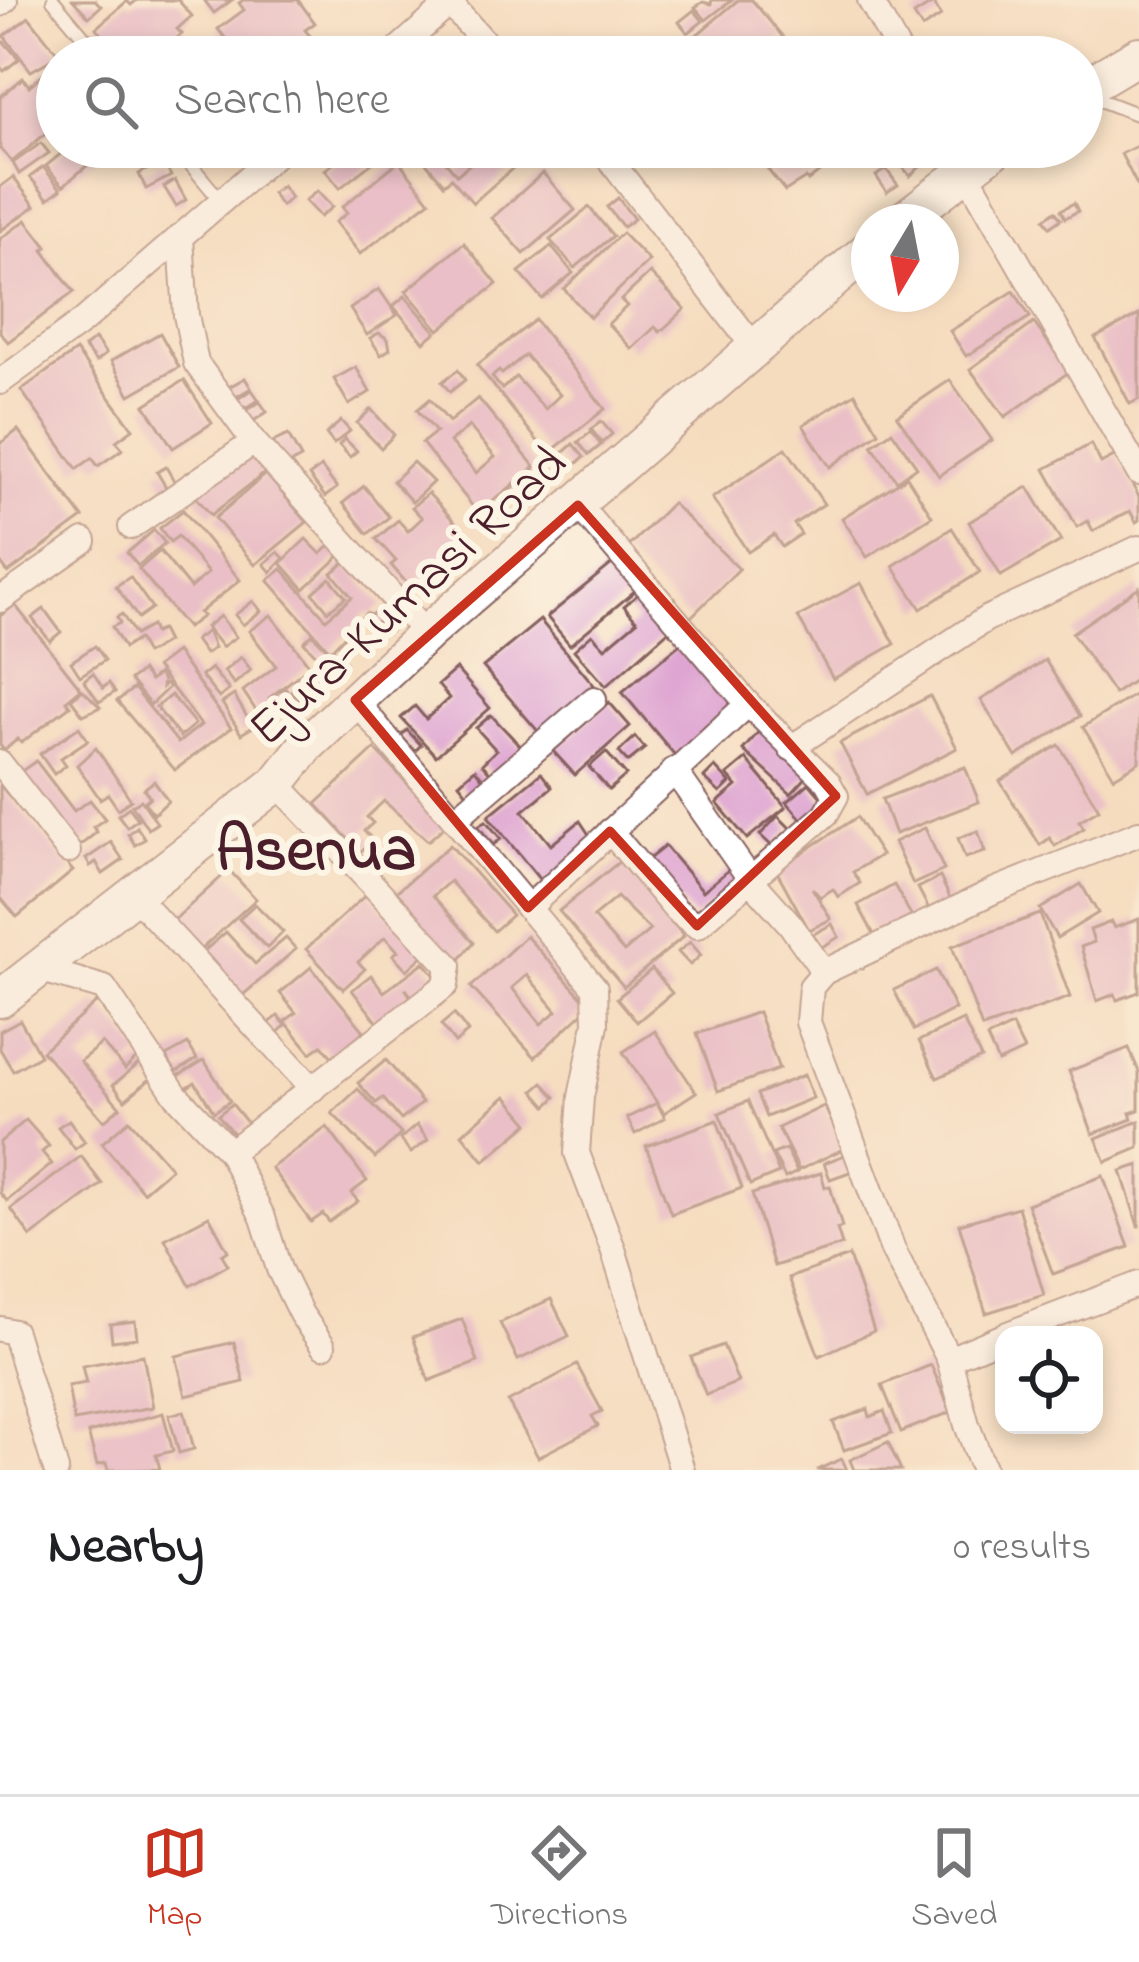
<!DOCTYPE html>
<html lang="en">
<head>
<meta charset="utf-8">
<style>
	body { margin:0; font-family:"Indie Flower",sans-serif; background:#f6f6f6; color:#202124 }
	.controls { position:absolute; right:36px; bottom:36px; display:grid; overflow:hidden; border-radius:24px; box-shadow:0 6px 18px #0003 }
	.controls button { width:108px; height:108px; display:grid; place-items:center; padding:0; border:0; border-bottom:3px solid #e0e0e0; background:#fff; color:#202124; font:60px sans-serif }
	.compass { position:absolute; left:851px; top:204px; width:108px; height:108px; border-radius:50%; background:#fff; box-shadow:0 6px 18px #0003; rotate:190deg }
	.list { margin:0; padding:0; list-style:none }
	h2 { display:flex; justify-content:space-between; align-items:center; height:156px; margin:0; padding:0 48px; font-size:51px }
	h2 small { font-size:39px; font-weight:400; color:#757577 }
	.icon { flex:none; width:66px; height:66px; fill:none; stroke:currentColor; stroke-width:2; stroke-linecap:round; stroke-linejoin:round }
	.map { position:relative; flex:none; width:1139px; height:1470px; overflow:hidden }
	.search { position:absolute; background:#fff; box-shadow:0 6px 18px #0003; left:36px; right:36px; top:36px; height:132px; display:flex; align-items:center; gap:30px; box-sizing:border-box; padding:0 42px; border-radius:66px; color:#757577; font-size:45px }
	.sheet { height:324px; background:#fff }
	nav { display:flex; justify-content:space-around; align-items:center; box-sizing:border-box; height:168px; border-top:3px solid #e0e0e0; background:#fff; font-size:33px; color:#757577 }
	nav a { display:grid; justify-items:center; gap:6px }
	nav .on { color:#c8321e }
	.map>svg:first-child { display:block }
</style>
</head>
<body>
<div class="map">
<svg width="1139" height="1470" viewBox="0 0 1139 1470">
	<rect width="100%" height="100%" fill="#fcf5e5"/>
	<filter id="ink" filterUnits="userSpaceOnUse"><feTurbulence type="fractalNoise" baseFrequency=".00833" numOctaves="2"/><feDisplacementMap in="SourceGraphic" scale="24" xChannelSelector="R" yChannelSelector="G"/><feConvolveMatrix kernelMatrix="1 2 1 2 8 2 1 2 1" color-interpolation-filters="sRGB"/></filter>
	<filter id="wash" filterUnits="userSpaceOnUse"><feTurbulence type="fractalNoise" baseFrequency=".004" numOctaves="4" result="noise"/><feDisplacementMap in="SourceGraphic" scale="48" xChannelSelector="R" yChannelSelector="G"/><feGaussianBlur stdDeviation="2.7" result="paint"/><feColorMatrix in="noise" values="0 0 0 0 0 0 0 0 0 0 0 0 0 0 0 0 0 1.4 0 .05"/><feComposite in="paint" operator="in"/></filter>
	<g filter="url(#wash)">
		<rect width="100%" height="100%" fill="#f5dcbf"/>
		<g id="blocks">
			<g fill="#db9cd0" fill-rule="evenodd">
				<path d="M73,0h22l6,6 -12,11z"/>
				<path d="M137,0h41l14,16 -15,13 5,5 -27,23h-34l-25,-29 31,-27 4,4z"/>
				<path d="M204,0h28l-18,13z"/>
				<path d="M243,0h55l17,23 -10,7 6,7 -27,20 -8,-5 -6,5h-30l-22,-28 26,-19 -5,-7z"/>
				<path d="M712,0h20l-26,20 -11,-13 8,-5 8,2z"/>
				<path d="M738,0h14l31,37 -7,6 12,14h-71l-8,-10 -5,4 -11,-13z"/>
				<path d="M933,3l8,13 -19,12 -8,-13z"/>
				<path d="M694,10l9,11 -15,12 -9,-11z"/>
				<path d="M29,17l30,38 -28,16 -27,-35z"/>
				<path d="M208,41l13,16h-43l13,-11 4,6z"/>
				<path d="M4,42l15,17 -15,12 -4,-4v-22z"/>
				<path d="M51,67l6,7v50l-45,38 -12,-13v-52l23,-19 6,8z"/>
				<path d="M41,143l8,10 -30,21 -6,-11z"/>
				<path d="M1139,145v44l-18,-35z"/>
				<path d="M69,147h5l15,17 -26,22 -17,-20z"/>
				<path d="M77,147h34l-20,16z"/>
				<path d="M354,147l35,3 -49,38 -15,-18z"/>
				<path d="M413,147h20l24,28 32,-28h48l-64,56 -22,-25 -7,6z"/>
				<path d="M772,147h72l3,3 -39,31 -2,-3 -21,13 -17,-21 5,-4 -10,-12z"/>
				<path d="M908,150l13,16 -11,10 -13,-16z"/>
				<path d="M163,161l8,15 -25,13 -7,-15z"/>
				<path d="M399,161l31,40 -70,53 -25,-32 12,-9 -5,-6z"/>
				<path d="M43,167l18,22 -13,10 -18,-22z"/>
				<path d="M886,169l12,16 -11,7 -11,-16z"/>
				<path d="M543,173l32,37 -51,44 -32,-36z"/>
				<path d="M13,177l22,29 -35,25v-44z"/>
				<path d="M175,180l11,20 -10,6 -12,-19z"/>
				<path d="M282,186l9,12 -10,8 -9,-13z"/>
				<path d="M317,191l15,16 -12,10 -15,-16z"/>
				<path d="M618,198l16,21 -11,8 -16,-20z"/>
				<path d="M1074,203l4,8 -13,7 -4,-8z"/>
				<path d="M589,207l24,29 -38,32 -25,-28z"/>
				<path d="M1055,211l6,8 -11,8 -6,-8z"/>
				<path d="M26,220l21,27 -4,3 31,42 -66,50 -8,-10v-93z"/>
				<path d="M622,233l27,28 -59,56 -26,-28z"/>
				<path d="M464,243l33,41 -58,46 -33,-39z"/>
				<path d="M551,246l22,27 -31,26 -23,-27z"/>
				<path d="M650,273l35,36 -25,23 -5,-5 -23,22 -24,-25 19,-18 -6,-6z"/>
				<path d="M379,289l18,26 -30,20 -17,-26z"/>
				<path d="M1014,291l16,26 -64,39 -16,-25z"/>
				<path d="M405,296l31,36 -12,10 -31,-36z"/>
				<path d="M1139,315v84l-9,5 -35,-66z"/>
				<path d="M535,320l70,89 -57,45 -71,-89zM525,355l35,40 -15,14 -29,-32 -14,12 -10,-12 7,-6 3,3z"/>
				<path d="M1034,323l35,49 -64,45 -35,-48z"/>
				<path d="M160,333l19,34 -49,28 -19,-34z"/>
				<path d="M379,333l9,6 2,10 -9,6 -11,-17z"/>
				<path d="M95,339l11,15 -10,8 -12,-15z"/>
				<path d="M76,351l57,78 -17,12 7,8 -25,17 -6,-8 -15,11 -56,-79z"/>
				<path d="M356,367l14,25 -21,13 -15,-26z"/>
				<path d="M458,370l7,10 -15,12 -8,-10z"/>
				<path d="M245,378l6,10 -17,10 -7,-10z"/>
				<path d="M184,380l28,43 -39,25 -28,-43z"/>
				<path d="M950,380l42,60 -53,36 -42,-60z"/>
				<path d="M252,390l7,10 -18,11 -7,-10z"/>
				<path d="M855,393l24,39 -49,35 -27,-42z"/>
				<path d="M478,398l57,69 -57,46 -56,-70 14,-11 -19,-22 13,-11 19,23zM469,426l26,31 -19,16 -26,-31z"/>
				<path d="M260,402l7,10 -18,12 -7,-11z"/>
				<path d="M371,409l23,26 -13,13 -24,-25z"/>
				<path d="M341,421l9,10 -16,13 -8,-10z"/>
				<path d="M601,421l11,13 -10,9 -11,-14z"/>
				<path d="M18,430l65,88 -75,55 -8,-11v-118z"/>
				<path d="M892,431l25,36 -20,14 -25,-36z"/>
				<path d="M591,432l10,13 -12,10 -11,-13z"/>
				<path d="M288,435l13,23 -15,8 -13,-24z"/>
				<path d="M345,439l12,12 -7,6 -11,-12z"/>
				<path d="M573,444l11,13 -16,14 -11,-13z"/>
				<path d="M1091,444l10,19 15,-8 23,42v23l-3,2 -6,-11 -37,20 -5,-10 -11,6 -32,-58z"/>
				<path d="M786,448l38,56 -30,20 7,10 -19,13 -8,-12 -26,17 -36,-54z"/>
				<path d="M249,453l16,20 -54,42 -16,-19z"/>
				<path d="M413,462l20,20 -21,20 -19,-21z"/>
				<path d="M166,467l10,17 -9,5 -10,-17z"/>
				<path d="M321,467l16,21 -12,9 -16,-21z"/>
				<path d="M534,470l16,17 -10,9 -16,-17z"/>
				<path d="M266,474l41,48 -52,43 -40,-47z"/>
				<path d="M907,477l25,39 -65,41 -25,-39z"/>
				<path d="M520,482l16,17 -11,10 -16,-17z"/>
				<path d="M364,486l25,31 -21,17 -25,-31z"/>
				<path d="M1028,487l33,54 -60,35 -32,-54z"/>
				<path d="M428,493l39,42 -57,52 -19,-22 5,-4 -20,-22 22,-19 10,11 14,-13 -10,-11z"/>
				<path d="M672,503l67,66 -50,50 -67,-66z"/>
				<path d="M183,510l57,70 -41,33 4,3 -16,12 -48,-59 21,-18 30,37 18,-15 -30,-37 -8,6 -10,-14z"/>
				<path d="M952,528l28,44 -59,37 -28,-43z"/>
				<path d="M154,530l11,13 -27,23 -11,-13z"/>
				<path d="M306,539l15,15 11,-10 10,10 -38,35 -23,-26z"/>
				<path d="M278,552l6,6 -13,14 -7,-8z"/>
				<path d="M619,558l23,27 -72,60 -23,-28z"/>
				<path d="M345,562l38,43 -12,10 -5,-2 -36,38 -62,-71 14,-11 44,50 26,-22 -20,-24z"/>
				<path d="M130,577l22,31 -14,10 -22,-32z"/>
				<path d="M330,578l16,19 -18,14 -15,-18z"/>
				<path d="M861,583l34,61 -62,35 -35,-62z"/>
				<path d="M1139,587v90l-25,17 -42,-61z"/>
				<path d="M643,590l31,36 -68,60 -32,-36 18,-16 13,14 32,-27 -13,-15z"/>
				<path d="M253,601l8,10 -18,14 -8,-10z"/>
				<path d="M15,605l66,84 -15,12 4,5 -49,37 -3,-4 -14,11 -4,-5v-129z"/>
				<path d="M44,609l17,23 -11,9 -18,-23z"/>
				<path d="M387,613l10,12 -9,8 -11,-11z"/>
				<path d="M122,614l13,21 16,-9 3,7 7,-3 6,12 -21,12 -8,-15 -14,9 -12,-21 8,-4 -3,-6z"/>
				<path d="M271,615l39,51 -42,33 17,-11 8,10 -30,23 -20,-30 33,-25 -27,-35z"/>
				<path d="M220,616l16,21 -14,10 -16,-20z"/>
				<path d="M540,620l58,70 -56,46 -59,-69z"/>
				<path d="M207,631l7,17 -9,6 -10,-14z"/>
				<path d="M312,634l17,17 -9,8 -16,-17z"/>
				<path d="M681,643l56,67 -59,49 -56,-67z"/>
				<path d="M95,646l10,14 -25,16 -9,-14z"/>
				<path d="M334,650l12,12 -11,12 -13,-13z"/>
				<path d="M176,652l55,76 -56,42 -58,-69 17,-13 44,55 23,-18 -45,-58z"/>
				<path d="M241,657l10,13 -17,14 -10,-13z"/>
				<path d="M1045,660l35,56 -64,41 -35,-57z"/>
				<path d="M211,668l18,22 -10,8 -18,-22z"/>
				<path d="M316,669l8,9 -8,7 -8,-10z"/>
				<path d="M456,669l34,39 -54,48 -35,-38 14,-12 11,13 23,-21 -11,-13z"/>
				<path d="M142,671l8,10 8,-7 5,7 -1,6 4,-3 3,3 -19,18 -20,-25z"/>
				<path d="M93,673l10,15 6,-5 6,9 -16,10 -15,-22z"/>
				<path d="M304,678l14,16 -13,12 -14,-15z"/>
				<path d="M83,690l17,17 -17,8 -12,-16z"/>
				<path d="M1139,692v70l-25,15 -31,-50z"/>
				<path d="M171,695l24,29 -15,13 -24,-30z"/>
				<path d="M234,695l19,32 -12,7 -19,-31z"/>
				<path d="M930,696l27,52 -90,46 -27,-51z"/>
				<path d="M609,702l21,24 -55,49 -22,-24z"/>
				<path d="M491,715l35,37 -30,27 -14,-15 14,-14 -20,-22z"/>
				<path d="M79,727l9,13 -27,18 5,7 -12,9 -14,-20z"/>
				<path d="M762,728l49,44 -20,22 -48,-44z"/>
				<path d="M407,730l14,15 -6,6 -14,-15z"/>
				<path d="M635,737l10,11 -17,14 -9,-10z"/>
				<path d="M1059,745l40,64 -20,12 5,7 -29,18 -5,-8 -10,7 -40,-64z"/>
				<path d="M96,748l35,52 -13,9 -10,-15 -8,5 -23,-34z"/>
				<path d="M375,749l71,76 -18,16 -44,-40 -17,16 6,6 -9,8 9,9 -13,12 -44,-48z"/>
				<path d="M606,752l20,23 -17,15 -20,-23z"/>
				<path d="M746,759l40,48 -39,32 -30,-36 20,-17 -10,-11z"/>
				<path d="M36,761l38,50 16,-11 15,19 -12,8 4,5 -20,16 -57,-76z"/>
				<path d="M715,767l15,16 -10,10 -16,-15z"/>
				<path d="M965,767l14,35 -84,32 -13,-35z"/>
				<path d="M475,769l13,16 -16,14 -13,-16z"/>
				<path d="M541,773l11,14 -29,24 28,34 29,-24 14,21 -50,43 -56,-69z"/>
				<path d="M154,781l14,20 -14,13 -10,-12 6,-5 -6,-8z"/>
				<path d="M809,783l17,20 -22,19 -17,-20z"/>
				<path d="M0,785l73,86 -56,46 -17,-20z"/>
				<path d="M141,800l16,23 -9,6 -16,-24z"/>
				<path d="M129,807l9,12 -11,8 -9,-12z"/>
				<path d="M778,816l12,12 -17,19 -13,-12z"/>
				<path d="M857,817l24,38 -28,17 7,11 -22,14 -5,-8 -13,8 -8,-9 19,31 -22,11 -33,-60z"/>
				<path d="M486,821l15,18 -8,6 -15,-19z"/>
				<path d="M137,827l8,12 -10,6 -7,-11z"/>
				<path d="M925,828l19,42 -31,14 -19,-42z"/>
				<path d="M978,831l7,21 -20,6 -7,-20z"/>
				<path d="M111,842l12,18 -20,14 -7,-12 -6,4 -4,-7z"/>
				<path d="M450,845l62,70 -18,16 -44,-50 -17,15 41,46 -17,21 -62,-70z"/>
				<path d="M665,846l38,45 29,-24 10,12 -48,39 -48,-57z"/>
				<path d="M620,861l64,75 -60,51 -65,-76zM617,897l33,33 -26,22 -31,-35z"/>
				<path d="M229,870l27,29 -56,51 -27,-29z"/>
				<path d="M940,877l14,29 -21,11 -15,-29z"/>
				<path d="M1081,884l17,29 -41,25 -17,-29z"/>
				<path d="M894,885l21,37 -37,20 -20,-37z"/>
				<path d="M369,892l57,61 -19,17 -14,-15 5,-4 -13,-14 -27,25 7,7 -22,20 -37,-40z"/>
				<path d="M255,904l28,28 -16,16 -28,-29z"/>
				<path d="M1040,914l30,83 -88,31 -30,-82z"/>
				<path d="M1139,919v73l-22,8 -2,-6 -18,7 -16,-54 13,-5 -4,-12 21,-8 3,6z"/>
				<path d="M832,924l7,13 -19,11 -8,-13z"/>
				<path d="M226,932l29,32 31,-26 10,11 -53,46 -39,-44z"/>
				<path d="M526,936l64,70 -55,51 -64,-70zM527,975l30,36 -16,13 -29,-36z"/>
				<path d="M690,942l11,13 -11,10 -12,-13z"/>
				<path d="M424,962l13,16 -24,20 -8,-10 7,11 -33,25 -27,-34 19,-15 13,17z"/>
				<path d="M311,967l53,64 -32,26 -10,-12 -11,8 -26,-32 11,-8 -16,-20z"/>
				<path d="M652,969l20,24 -35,29 -20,-24z"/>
				<path d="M936,970l19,39 -41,21 -20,-40z"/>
				<path d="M97,1002l45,51 -17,16 -23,-26 -22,18 40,46 -16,14 -62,-70z"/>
				<path d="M758,1012l21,57 -61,22 -21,-57z"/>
				<path d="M454,1014l14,18 -13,11 -14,-18z"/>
				<path d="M278,1016l8,9 -10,9 -8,-10z"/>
				<path d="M20,1020l20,35 -27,16 -13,-22v-18z"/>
				<path d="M963,1020l18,38 -44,20 -18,-37z"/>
				<path d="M1012,1026l12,24 -26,12 -11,-24z"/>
				<path d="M655,1031l41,61 -32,21 -41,-61z"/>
				<path d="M188,1044l9,15 -21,13 -10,-16z"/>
				<path d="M1129,1048l10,24v38l-9,3 2,6 -39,15 -24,-63z"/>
				<path d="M204,1060l26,41 -16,11 -19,-30 -12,8 -8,-12z"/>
				<path d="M386,1060l36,43 -21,17 -18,-22 -7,5 -18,-20z"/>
				<path d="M142,1061l12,15 -29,24 -12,-15z"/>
				<path d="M804,1075l9,23 -47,19 -9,-23z"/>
				<path d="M543,1083l13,14 -9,9 -13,-15z"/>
				<path d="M358,1089l43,45 -26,24 -43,-45z"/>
				<path d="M506,1096l23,27 -45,38 -22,-27z"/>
				<path d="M748,1101l31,72 -29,12 -31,-72z"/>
				<path d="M657,1103l8,15 -30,16 -8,-16z"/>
				<path d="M232,1104l17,21 -14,11 -17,-21z"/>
				<path d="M824,1106l21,42 -46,22 -21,-42z"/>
				<path d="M26,1120l23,26 -7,6 10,12 -45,37 -7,-8v-51z"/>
				<path d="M69,1120l16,22 -10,7 -17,-22z"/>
				<path d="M129,1120l42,48 -28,24 -41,-49z"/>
				<path d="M717,1120l25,68 -71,26 -25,-68z"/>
				<path d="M1139,1121v27l-33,14 -10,-24z"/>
				<path d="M417,1125l11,15 -17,13 -11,-14z"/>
				<path d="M327,1127l40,54 -16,12 7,8 -29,21 -6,-8 -12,8 -40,-54z"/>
				<path d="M786,1149l11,23 -12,6 -12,-24z"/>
				<path d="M852,1152l6,17 -28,10 -6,-16z"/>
				<path d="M81,1156l21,28 -71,53 -20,-28z"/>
				<path d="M1139,1165v61h-1l-17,-55z"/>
				<path d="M821,1173l4,14 5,-1 12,41 -5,2 5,16 -68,21 -22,-72z"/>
				<path d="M1103,1176l26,71 -76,27 -26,-70z"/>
				<path d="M1018,1207l26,88 -58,18 -27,-89z"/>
				<path d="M209,1216l19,35 -6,4 6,10 -38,21 -25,-47z"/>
				<path d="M849,1256l25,75 -55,25 -30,-78z"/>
				<path d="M551,1299l18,37 -51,24 -18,-37z"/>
				<path d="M462,1319l16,43 -49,19 -16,-44z"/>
				<path d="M135,1321l2,17 -25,3 -2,-17z"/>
				<path d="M234,1342l10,40 -58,14 -10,-40z"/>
				<path d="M723,1345l15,37 -32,13 -15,-38z"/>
				<path d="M143,1355l10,52 -79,14 -6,-35 18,-3 -4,-17z"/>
				<path d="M577,1365l25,46 -10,5 6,10 -60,31 -30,-55z"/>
				<path d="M931,1365l20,47 -50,20 -19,-47z"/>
				<path d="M868,1409l2,8 14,-6 8,22 -48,17 -11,-28z"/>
				<path d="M184,1411l10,38 -15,4 -10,-38z"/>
				<path d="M163,1413l10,38 -17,4 4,14 -52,1 -2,-7 -9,2 -9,-32z"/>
				<path d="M888,1442l13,28h-47l-4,-10z"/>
				<path d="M842,1459l5,11h-30z"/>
			</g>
		</g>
	</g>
	<g filter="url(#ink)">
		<use href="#blocks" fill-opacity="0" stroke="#86615f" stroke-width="3"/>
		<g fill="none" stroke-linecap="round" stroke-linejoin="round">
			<g stroke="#86615f" stroke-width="16">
				<g id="lane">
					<path d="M53,0l48,57"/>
					<path d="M1084,94l55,21"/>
					<path d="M176,147l45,54"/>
				</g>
			</g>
			<g stroke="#86615f" stroke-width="28">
				<g id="street">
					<path d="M870,0l32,57"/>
					<path d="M0,4l5,-4"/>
					<path d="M450,4l48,53"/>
					<path d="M389,57l65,-57"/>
					<path d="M600,147l154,200"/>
					<path d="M952,147l187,326"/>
					<path d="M181,238l5,77 10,48 58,79 172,192"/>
					<path d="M0,382l82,-60 202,-175"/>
					<path d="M578,505l170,199 80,78 8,14 -10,18 -129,112 -21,-16 -66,-79"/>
					<path d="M131,527l123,-85"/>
					<path d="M0,600l84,-59"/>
					<path d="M355,700l240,288 1,36 -15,73 -4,56 36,96 69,221"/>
					<path d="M791,748l195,-129 153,-71"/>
					<path d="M0,763l68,88"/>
					<path d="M674,770l77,110 39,44 34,48"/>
					<path d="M455,819l139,-120"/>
					<path d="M135,896l178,193"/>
					<path d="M528,908l220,-204"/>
					<path d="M39,969l65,19 72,107 54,57 33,66 16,51 22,45 22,32"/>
					<path d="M230,1152l216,-167 3,-19 -172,-183"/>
					<path d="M0,1329l14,3 42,138"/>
					<path d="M1005,1335l134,-51"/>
					<path d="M949,1359l55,-23"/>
					<path d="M984,1470l-17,-45 -18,-66 -56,-109 -85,-228 3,-35 13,-15 172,-82 143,-57"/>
				</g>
			</g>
			<g stroke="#86615f" stroke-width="40">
				<g id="primary">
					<path d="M1082,89l57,-34"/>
					<path d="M901,222l97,-75"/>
					<path d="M0,999l277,-216 30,-38 119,-111 443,-385"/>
				</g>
			</g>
			<use href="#lane" stroke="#fff" stroke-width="12"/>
			<use href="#street" stroke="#fff" stroke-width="24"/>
			<use href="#primary" stroke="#fff" stroke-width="36"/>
		</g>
	</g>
	<path d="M0 0H1139V1470H0ZM578,505l258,291 -139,130 -87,-95 -82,77 -173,-208z" fill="#f5dcbf" fill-opacity=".55" fill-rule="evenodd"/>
	<path fill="none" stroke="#c8321e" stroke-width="9" stroke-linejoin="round" d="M578,505l258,291 -139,130 -87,-95 -82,77 -173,-208z"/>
	<g text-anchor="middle" stroke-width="12" stroke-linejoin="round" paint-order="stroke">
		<g font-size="51" fill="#4a1f2b" stroke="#fcf5e5">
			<text transform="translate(406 594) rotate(-43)" y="18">Ejura-Kumasi Road</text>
		</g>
		<g font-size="63" font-weight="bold" fill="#4a1f2b" stroke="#fcf5e5">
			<text x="316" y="869">Asenua</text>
		</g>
	</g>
</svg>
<div class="controls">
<button><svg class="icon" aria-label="locate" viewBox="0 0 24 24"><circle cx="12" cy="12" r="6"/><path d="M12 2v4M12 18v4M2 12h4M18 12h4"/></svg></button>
</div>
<svg class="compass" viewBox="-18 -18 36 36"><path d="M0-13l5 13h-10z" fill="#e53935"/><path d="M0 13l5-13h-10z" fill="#757577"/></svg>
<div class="search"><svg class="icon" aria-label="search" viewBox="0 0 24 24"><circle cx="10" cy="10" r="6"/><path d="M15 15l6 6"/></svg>Search here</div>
</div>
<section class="sheet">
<h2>Nearby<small>0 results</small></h2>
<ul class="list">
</ul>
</section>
<nav>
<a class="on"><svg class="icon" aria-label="map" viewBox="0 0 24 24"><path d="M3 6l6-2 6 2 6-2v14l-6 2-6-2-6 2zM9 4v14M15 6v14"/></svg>Map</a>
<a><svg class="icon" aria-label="directions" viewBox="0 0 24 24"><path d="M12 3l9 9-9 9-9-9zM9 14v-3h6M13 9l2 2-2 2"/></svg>Directions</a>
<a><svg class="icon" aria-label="saved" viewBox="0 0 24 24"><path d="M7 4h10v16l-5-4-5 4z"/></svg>Saved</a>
</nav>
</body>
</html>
